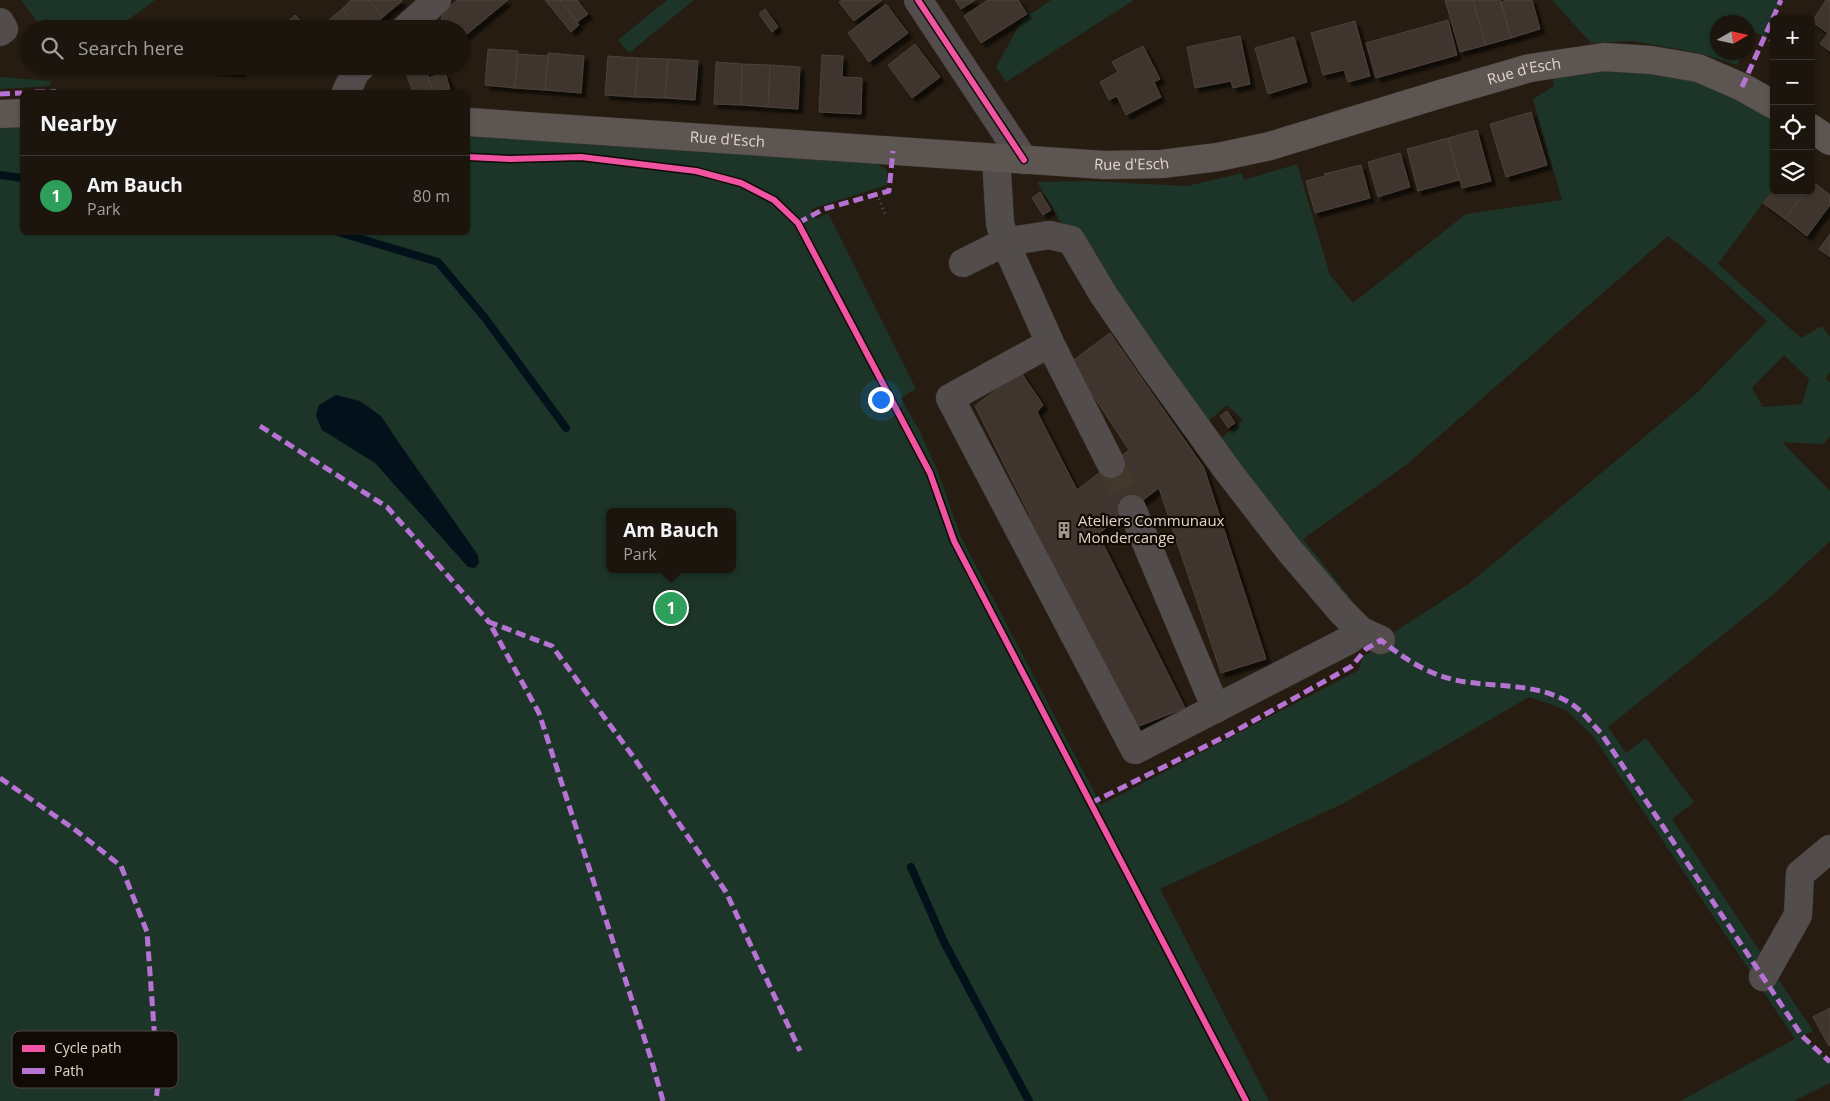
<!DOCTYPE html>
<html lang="en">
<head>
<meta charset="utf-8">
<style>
	body { margin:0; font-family:"Open Sans",sans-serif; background:#251e16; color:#f1f3f6 }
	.controls { position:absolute; right:15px; top:15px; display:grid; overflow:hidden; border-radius:8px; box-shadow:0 1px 4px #0004 }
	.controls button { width:45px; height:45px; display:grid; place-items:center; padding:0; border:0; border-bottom:1px solid #3a342e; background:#1c150d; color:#f1f3f6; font:25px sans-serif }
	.compass { position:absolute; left:1710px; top:15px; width:45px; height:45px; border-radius:50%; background:#1c150d; box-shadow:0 1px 4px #0004; rotate:81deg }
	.you { position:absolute; left:880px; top:399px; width:18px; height:18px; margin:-12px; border:4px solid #fff; border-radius:50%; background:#1a73e8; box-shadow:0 0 0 8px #1a73e833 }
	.badge { display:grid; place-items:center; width:32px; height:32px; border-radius:50%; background:#a09488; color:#fff; font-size:16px; font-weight:700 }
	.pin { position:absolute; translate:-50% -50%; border:2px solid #fff; box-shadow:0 1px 5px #0006 }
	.popup { position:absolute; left:606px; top:508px; width:130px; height:65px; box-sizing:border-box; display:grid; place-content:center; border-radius:8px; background:#1c150d; filter:drop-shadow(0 1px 4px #0005); font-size:16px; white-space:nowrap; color:#a09f9d }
	.popup b { font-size:19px; color:#f1f3f6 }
	.popup::after { content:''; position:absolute; left:50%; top:100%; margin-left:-10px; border:10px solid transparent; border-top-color:#1c150d }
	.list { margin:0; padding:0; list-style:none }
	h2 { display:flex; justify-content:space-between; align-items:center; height:65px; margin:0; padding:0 20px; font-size:21px }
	h2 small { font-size:16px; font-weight:400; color:#a09f9d }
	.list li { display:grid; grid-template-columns:32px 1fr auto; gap:15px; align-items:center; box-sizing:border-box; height:80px; padding:0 20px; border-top:1px solid #3a342e }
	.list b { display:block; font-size:19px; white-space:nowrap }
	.list p { margin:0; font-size:16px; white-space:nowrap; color:#a09f9d }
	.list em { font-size:16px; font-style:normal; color:#a09f9d }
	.icon { flex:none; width:28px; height:28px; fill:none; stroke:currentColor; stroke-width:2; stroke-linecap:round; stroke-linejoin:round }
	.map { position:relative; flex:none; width:1830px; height:1101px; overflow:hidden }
	.search { position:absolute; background:#1c150d; box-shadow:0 1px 4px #0004; left:20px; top:20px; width:450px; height:55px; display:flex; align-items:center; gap:12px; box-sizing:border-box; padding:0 18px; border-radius:28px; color:#a09f9d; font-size:19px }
	.panel { position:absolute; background:#1c150d; box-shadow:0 1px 4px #0004; left:20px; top:90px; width:450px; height:145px; border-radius:8px }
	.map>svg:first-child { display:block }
</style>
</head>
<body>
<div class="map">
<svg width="1830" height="1101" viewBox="0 0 1830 1101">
	<defs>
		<filter id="shadow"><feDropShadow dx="4.5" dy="4.5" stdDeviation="1" flood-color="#0009"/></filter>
	</defs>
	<rect width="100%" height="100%" fill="#261c11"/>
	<g fill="#1d3528" fill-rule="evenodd">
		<path d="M21,0h134l-39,29h-73z"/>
		<path d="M667,0h27l-65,53 -11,-13z"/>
		<path d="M1051,0h83l-128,82 -10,-15 26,-47z"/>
		<path d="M1552,0h229l-16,37 -12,-6 -5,12v-21h-30v30l25,1 -6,12 -38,-12 -67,-12 -41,2z"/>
		<path d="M1601,69c30,2 62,3 92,11 29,8 55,23 81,38v70l-56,76 83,74 21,-12 8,11v35l-4,6 4,5v53l-6,8 -42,-2 48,49v50l-55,52 -167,134 18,26 20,-15 48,64 -22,17 141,212 -11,5 28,26v21l-36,18h-114l115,-62 -202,-303 -27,-26 -37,-13 -84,49 -101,57 -184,86 109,212h-1269v-973l22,-1v105h446v-98l409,30 10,6v15l-76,24 5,10 12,-6 88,176 -15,9 19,34 18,40 23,65 140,268 258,-135 4,-14 15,-7 -159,-209 24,-20 -16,-15 -20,17 -145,-198 -25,-42 52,-1 98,5 55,-13 2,7 53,-16 33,111 23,28 113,-89 96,-14 -29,-101 21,-13 -1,-10zM1668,236l38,30 61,55 -69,71 -228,191 -82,53 -17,-12 -68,-85 103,-74zM1784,355l25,24 -7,25 -39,3 -11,-19zM610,512h122v57h-122z"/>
		<path d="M0,77l51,4 -2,5 -49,3z"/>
	</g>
	<path fill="#03111b" d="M336,395l24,6 21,15 18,27 79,112 1,8 -4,5 -7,-1 -93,-104 -53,-33 -6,-14 3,-11z"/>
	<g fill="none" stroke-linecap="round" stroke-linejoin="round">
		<g stroke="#03111b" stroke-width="8">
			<path d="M0,175l22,3"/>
			<path d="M338,232l100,30 47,56 81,110"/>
			<path d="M911,867l33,75 85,159"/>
		</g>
	</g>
	<g fill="#3f362d" stroke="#4b4239" filter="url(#shadow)">
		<path d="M351,0h17l15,17 -13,12h-11l-17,-20z"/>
		<path d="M368,0h33l1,1 -19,16z"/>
		<path d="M457,0h51l-47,39v-10h-12l-8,-10 4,-8z"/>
		<path d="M545,0h15l19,25 -8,7z"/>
		<path d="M560,0h17l11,14 -11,8z"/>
		<path d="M842,0h40l-28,21 -15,-19z"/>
		<path d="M955,0h20l-14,9z"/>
		<path d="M988,0h30l9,14 -46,29 -17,-27z"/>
		<path d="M1445,0h28l13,45 -26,7z"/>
		<path d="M1473,0h27l11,38 -25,7z"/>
		<path d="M1507,0h25l8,29 -29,9 -10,-36z"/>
		<path d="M1826,0h4v51l-10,-7 8,-11 -16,-11z"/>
		<path d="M886,4l22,29 -39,29 -21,-29z"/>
		<path d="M342,9l17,20h-32l-4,-4z"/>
		<path d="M765,9l13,18 -6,5 -13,-18z"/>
		<path d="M295,15l12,13 -27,1z"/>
		<path d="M1448,20l9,35 -81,23 -10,-35z"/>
		<path d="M244,21l26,1 5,7h-31z"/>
		<path d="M1355,21l15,55 -22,6 -4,-12 -21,5 -12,-42z"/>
		<path d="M1240,36l10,48 -17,4 -2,-7 -36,7 -8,-41z"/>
		<path d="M1294,37l13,45 -39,12 -13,-46z"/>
		<path d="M915,44l25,33 -28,21 -24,-33z"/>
		<path d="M1143,46l17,33 -6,3 7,15 -35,18 -9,-19 -8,4 -9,-18 18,-10 -6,-10z"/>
		<path d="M488,49l30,2 -3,37 -30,-3z"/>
		<path d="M548,53l36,3 -3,37 -36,-3z"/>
		<path d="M518,54l30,2 -3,34 -30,-2z"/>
		<path d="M822,55l21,1 -1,21 20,1 -1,36 -42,-2z"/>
		<path d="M608,56l30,2 -3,39 -30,-2z"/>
		<path d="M638,58l30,1 -3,39 -30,-1z"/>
		<path d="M668,59l30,2 -3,39 -30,-2z"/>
		<path d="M716,62l26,2 -1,41 -27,-1z"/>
		<path d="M742,64l28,1 -2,42 -27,-2z"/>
		<path d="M770,65l30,2 -2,42 -30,-2z"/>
		<path d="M209,66h33l-1,7 -32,-3z"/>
		<path d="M398,66h27l8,26h-20l-6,-16z"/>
		<path d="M445,73l5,16 -17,3 -5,-14z"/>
		<path d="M1531,112l16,53 -41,12 -16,-53z"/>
		<path d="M1477,130l14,51 -29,7 -14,-50z"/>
		<path d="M1448,138l11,42 -41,11 -11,-42z"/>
		<path d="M1400,153l10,34 -32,10 -10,-35z"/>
		<path d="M1361,165l9,33 -55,15 -9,-32 19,-5 -1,-2z"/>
		<path d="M1813,182l17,13v10l-23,31 -22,-17 21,-28h5v-7z"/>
		<path d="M1774,190v1h32l-21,28 -22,-16z"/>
		<path d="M1040,192l11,18 -8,5 -11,-17z"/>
		<path d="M1830,234v23l-11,-8z"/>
		<path d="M1110,333l94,135 62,191 -45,14 -62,-185 -61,46 87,174 -51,20 -81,-164 -33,-39 10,-9 -55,-110 45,-35 23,34 -6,7 40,78 52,-40 -58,-88z"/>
		<path d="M1227,411l8,12 -7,5 -8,-12z"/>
		<path d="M1830,1008v37l-1,1 -16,-29z"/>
	</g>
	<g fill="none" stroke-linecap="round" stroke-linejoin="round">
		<path stroke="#42382c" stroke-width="28" stroke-dasharray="28 14" stroke-linecap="butt" d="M1111,464l21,45"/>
		<g stroke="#3e362c" stroke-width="29">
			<g id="minor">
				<path d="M918,0l106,160"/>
				<path d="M0,22l4,7 -4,3"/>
				<path d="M405,29l32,-29"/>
				<path d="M346,92l10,-21 6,-5"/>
				<path d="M998,159l-1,15 3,49 5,19 45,101 61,121"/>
				<path d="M963,263l42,-21 44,-7 22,5 32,54 50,73 75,104 61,79 52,61 20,20 20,9"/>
				<path d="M1050,343l-100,55 185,352 214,-110 12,-9"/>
				<path d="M1132,509l84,200"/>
				<path d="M1763,977l35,-62 2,-41 30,-25"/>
			</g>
		</g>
		<g stroke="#3e362c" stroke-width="29">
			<g id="major">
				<path d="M0,114l22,-1"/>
				<path id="s1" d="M468,122l636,43 58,-1 56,-7 52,-11 167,-51 93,-27 74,-11 47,3 47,8 44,19 32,18"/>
				<path d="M1811,128l19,13"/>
			</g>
		</g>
		<g stroke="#595350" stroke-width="3" stroke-dasharray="1 4" stroke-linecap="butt">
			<path d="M1765,37l9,8"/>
			<path d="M877,194l8,20"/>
		</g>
		<use href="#minor" stroke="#524d4c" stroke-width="28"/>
		<use href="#major" stroke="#5d5552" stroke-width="28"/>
		<g stroke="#b673d3" stroke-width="5" stroke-dasharray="10 5" stroke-linecap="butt">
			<path d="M1742,87l39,-87"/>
			<path d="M35,92h21"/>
			<path d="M0,94l22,-1"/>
			<path d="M798,223l26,-14 65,-18 4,-40"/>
			<path d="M260,426l127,81 102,115"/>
			<path d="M0,778l74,51 47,37 26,66 11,151 -2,18"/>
			<path d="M1091,803l137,-68 124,-69 14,-17 15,-9c26,21 51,37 85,42 35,5 73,2 104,21 12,7 21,20 31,30l201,303 28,26"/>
			<path d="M663,1101l-11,-39 -113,-349 -50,-91 63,24 80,109 94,137 74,159"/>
		</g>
		<g stroke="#110903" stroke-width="9">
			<g id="cycleway">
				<path d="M918,0l106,160"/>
				<path d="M468,157l42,2 71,-2 115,14 45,12 33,17 24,23 132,250 24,68 292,560"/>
			</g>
		</g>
		<use href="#cycleway" stroke="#f153a3" stroke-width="6"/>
	</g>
	<defs>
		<g id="building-bare" transform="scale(1.35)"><path d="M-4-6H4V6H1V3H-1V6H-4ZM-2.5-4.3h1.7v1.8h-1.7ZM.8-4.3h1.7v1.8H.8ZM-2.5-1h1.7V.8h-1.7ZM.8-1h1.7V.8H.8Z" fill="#a09488" stroke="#110903" stroke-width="2.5" paint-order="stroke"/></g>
	</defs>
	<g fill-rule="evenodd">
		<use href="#building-bare" x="1064" y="530"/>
	</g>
	<g text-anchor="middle" stroke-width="4.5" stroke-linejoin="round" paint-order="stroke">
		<g font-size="15" fill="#e1d4c8" stroke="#110903">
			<text dy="5" stroke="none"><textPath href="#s1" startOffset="1070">Rue d'Esch</textPath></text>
			<text dy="5" stroke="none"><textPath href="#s1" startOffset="260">Rue d'Esch</textPath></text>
			<text dy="5" stroke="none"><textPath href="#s1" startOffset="665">Rue d'Esch</textPath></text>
		</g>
		<g font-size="15" fill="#e1d4c8" stroke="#110903" text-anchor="start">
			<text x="1078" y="526">Ateliers Communaux<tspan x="1078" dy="17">Mondercange</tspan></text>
		</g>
	</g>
	<rect x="12" y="1031" width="166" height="57" rx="8" fill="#110903" stroke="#4f463e" stroke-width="1"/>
	<rect x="22" y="1045" width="23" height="7" fill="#f153a3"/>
	<rect x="22" y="1068" width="23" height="6" fill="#b673d3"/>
	<g font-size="14" fill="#e1d4c8">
		<text x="54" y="1053">Cycle path</text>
		<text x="54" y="1076">Path</text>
	</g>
</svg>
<div class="controls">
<button>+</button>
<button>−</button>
<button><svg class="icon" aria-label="locate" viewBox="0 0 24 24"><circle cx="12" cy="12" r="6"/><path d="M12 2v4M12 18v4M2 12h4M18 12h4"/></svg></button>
<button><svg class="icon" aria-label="layers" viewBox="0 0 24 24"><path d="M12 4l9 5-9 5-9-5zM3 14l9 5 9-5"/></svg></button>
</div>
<svg class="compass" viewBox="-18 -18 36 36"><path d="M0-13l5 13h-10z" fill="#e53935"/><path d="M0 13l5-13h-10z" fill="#a09f9d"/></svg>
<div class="you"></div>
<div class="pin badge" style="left:671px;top:608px;background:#2e9e5b">1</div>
<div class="popup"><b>Am Bauch</b>Park</div>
<div class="search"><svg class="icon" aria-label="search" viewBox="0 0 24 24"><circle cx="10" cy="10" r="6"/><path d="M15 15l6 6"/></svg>Search here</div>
<section class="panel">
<h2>Nearby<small></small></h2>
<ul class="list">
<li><span class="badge" style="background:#2e9e5b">1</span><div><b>Am Bauch</b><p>Park</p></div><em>80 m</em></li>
</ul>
</section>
</div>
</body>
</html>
